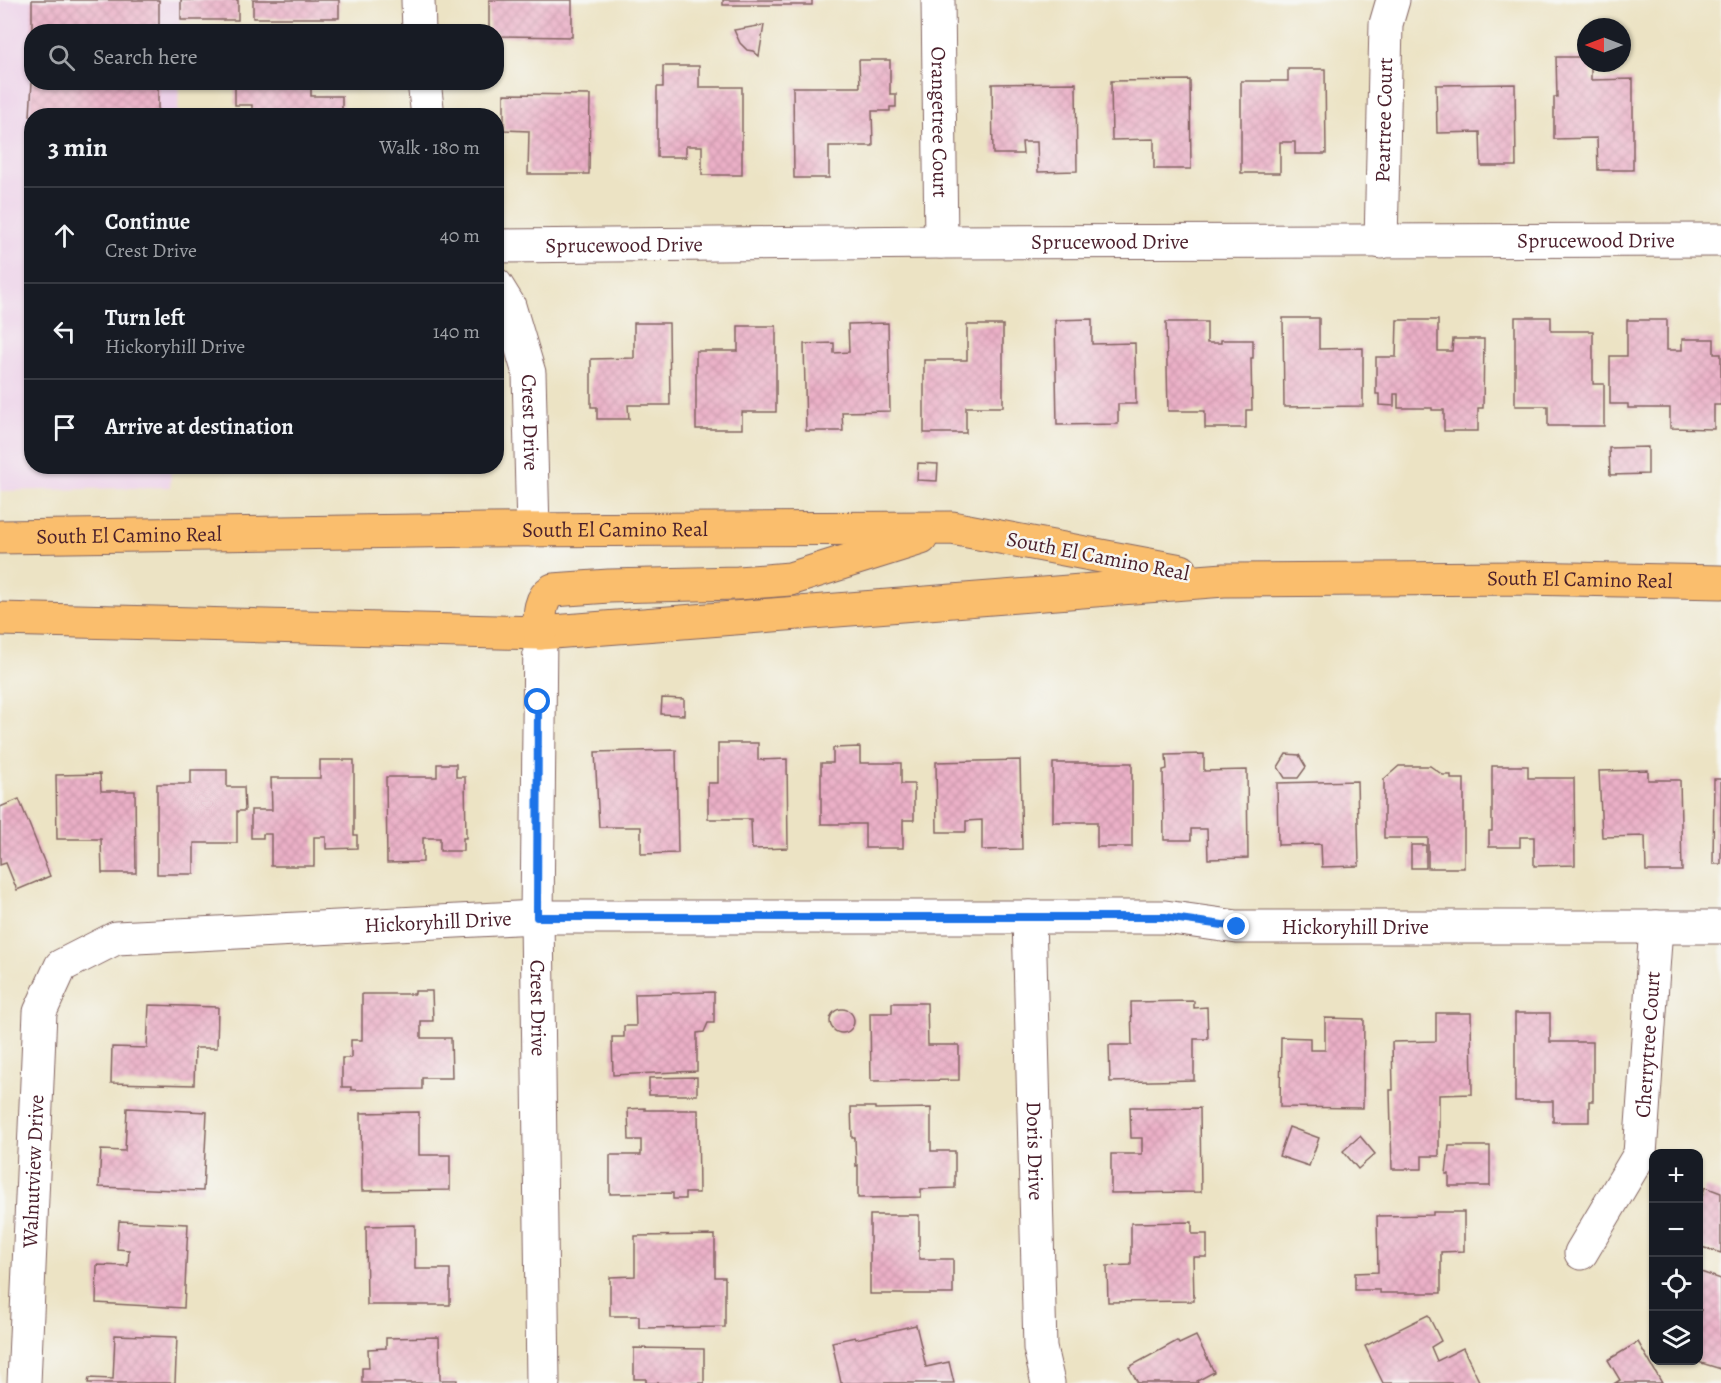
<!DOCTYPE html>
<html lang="en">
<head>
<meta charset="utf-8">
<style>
	body { margin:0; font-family:Alegreya,serif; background:#20242c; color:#f1f3f6 }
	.controls { position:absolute; right:18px; bottom:18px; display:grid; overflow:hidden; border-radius:12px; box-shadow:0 2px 4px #0004 }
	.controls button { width:54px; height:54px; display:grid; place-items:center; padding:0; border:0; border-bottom:2px solid #363941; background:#171b24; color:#f1f3f6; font:30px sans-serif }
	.compass { position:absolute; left:1577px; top:18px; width:54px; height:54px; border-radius:50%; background:#171b24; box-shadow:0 2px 4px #0004; rotate:270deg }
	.stop { position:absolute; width:18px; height:18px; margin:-14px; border:4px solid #1a73e8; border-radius:50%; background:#fff }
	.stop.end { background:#1a73e8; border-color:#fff; box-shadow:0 2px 6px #0008 }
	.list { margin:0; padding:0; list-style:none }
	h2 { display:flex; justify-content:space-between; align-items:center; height:78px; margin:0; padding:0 24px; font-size:26px }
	h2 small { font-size:20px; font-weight:400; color:#9ea1a6 }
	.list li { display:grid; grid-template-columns:39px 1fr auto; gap:18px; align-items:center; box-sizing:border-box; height:96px; padding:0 24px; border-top:2px solid #363941 }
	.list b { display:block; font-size:22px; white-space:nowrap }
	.list p { margin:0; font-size:20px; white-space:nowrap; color:#9ea1a6 }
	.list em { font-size:20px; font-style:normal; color:#9ea1a6 }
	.icon { flex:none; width:33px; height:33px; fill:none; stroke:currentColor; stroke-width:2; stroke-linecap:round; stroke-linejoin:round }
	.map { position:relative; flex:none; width:1721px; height:1383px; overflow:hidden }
	.search { position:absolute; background:#171b24; box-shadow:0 2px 4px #0004; left:24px; top:24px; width:480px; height:66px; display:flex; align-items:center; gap:15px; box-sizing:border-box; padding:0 21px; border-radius:24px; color:#9ea1a6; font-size:22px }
	.panel { position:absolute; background:#171b24; box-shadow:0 2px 4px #0004; left:24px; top:108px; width:480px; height:366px; border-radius:24px }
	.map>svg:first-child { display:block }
</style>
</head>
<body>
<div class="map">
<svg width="1721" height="1383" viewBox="0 0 1721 1383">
	<defs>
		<pattern id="building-cross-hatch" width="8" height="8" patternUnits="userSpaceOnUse" patternTransform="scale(1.5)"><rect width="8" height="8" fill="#ebb0c7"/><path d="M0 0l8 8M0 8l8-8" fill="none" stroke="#cb97ab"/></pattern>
	</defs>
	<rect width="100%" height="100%" fill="#f6f6f2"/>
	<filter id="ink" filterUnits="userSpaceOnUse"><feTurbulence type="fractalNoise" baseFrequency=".0167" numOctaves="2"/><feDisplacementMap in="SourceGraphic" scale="12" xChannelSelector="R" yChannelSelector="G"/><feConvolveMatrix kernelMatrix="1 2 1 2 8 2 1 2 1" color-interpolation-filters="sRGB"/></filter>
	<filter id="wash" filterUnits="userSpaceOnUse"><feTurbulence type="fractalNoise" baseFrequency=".008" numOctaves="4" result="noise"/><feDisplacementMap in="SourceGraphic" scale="24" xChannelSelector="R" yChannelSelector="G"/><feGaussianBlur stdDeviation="1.35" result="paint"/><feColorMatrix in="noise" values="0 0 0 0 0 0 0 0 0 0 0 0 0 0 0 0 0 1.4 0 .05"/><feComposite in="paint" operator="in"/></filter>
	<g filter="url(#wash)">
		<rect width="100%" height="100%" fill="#ece3c4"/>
		<path fill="#edd1e9" d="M0,0h180v31l-148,1v50l147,1 -1,32 -146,1v350l139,1 -1,20 -170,4z"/>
		<g id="blocks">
			<g fill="url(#building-cross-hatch)">
				<rect x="32" y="0" width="127" height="32"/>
				<rect x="181" y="0" width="57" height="20"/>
				<rect x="253" y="0" width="86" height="18"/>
				<path d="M489,0h83v37l-76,-1v-4h-7z"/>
				<rect x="723" y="0" width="89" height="5"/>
				<path d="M764,25l-5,31 -6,-5 -6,-1 -7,-7 -6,-13z"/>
				<path d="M1556,57h30v6h5v17l42,-1v91h-35l-1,-32 -43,1v-42h3z"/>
				<path d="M859,60h31v34h6v13h-6v4h-18l1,35h-44v32h-35l-1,-91h67z"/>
				<path d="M663,66h36v21h43v88h-40v-29h-16v11h-29v-70h6z"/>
				<path d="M1288,69h37l1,85h-31v-12h-15v31h-39v-92h47z"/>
				<path d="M1190,80l1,89h-37v-30l-42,1 -1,-59z"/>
				<path d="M32,82h126v34h-128z"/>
				<path d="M235,82h76v14h31v20h-90v-11h-17z"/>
				<path d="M1076,83l1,88 -39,1 -1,-30h-15l1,12h-30l-1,-70z"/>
				<path d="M1515,84l1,82h-35l-1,-34 -43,1 -1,-48z"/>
				<path d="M504,94l86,1 -1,79h-61l1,-43 -25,-1z"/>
				<path d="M1515,317h36v14h42v53h11v42h-56v-20h-33z"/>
				<path d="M1283,318h36v31l44,-1v58l-79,1z"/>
				<path d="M1092,319v25l43,-1 1,61h-18v20l-61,1 -2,-105z"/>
				<path d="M1397,320h41v31h14l1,-12h31l-1,69h-5v23h-34v-21h-12v-2h-34v-14h-4v12l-15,-1v-11h-3v-37h20z"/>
				<path d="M1627,320h40v30h15v-11h32v15h7v51h-7v24l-44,-1v-20h-42v-4h-18v-48h17z"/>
				<path d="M1166,322h41v21h14v-3h32v18h-2l1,52h-6v18h-41v-17h-37z"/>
				<path d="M634,323h35l1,82h-42l1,14h-32v-12h-6v-48l43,-1z"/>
				<path d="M888,323l2,88 -48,1 1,19h-37l-2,-87 30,-1v10l15,-1 -1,-28z"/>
				<path d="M967,325h36v82h-37v26h-42v-73h43z"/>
				<path d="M738,326h38v86h-34v17h-46v-78h42z"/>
				<path d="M1648,447v27l-38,1 -1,-27z"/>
				<path d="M918,463l20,1 -1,17 -20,-1z"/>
				<path d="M662,698l22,1v16l-23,-1z"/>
				<path d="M718,743h40v17l29,-1 1,89 -36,1 -1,-30h-43v-36h10z"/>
				<path d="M860,747v16h41v21h13v36h-11v28h-38v-24h-44v-61h12v-15z"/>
				<path d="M676,750l2,103 -37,1v-27h-42l-4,-75z"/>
				<path d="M1204,754v17l43,-1 1,88 -40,1 -1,-30h-16v11h-27l-1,-70 4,-1 -1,-14z"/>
				<path d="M1286,754l13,1 7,12 -8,11h-13l-7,-11z"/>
				<path d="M320,760h34v75h3v13l-31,1v-12h-12v29h-43v-32h-8v4h-12v-28h21l-1,-32h49z"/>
				<path d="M1020,760l2,89 -40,1v-30l-16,1v11h-29l-1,-70z"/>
				<path d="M1053,763h79v84h-35v-25h-44z"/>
				<path d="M437,764h19v13h9l1,61h-3v13h-23v-13h-17v24l-36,1 -1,-86h51z"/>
				<path d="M1399,766h31l13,9h8v4h13v89h-36v-30h-44v-59z"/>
				<path d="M1492,766h36v12h46l1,87 -41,1v-29h-14v10h-31v-16h3z"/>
				<path d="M191,770h36v17h17l1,24h-8v32h-43v31h-37v-90h34z"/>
				<path d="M1648,770v10h32l2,91h-36l-1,-35 -43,1 -3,-66z"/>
				<path d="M100,774l1,17h34l1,82h-34l-1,-34h-44l-1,-64z"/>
				<path d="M1714,779h7v85h-8z"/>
				<path d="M1357,781l2,85 -37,1 -1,-23 -43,1 -1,-62z"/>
				<path d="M19,799l31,77 -33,14 -11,-27 -6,2v-58z"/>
				<rect x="1411" y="845" width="15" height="23"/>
				<path d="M415,991h17l1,30h-12v17h30l1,40h-30v11l-71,1v-3h-9v-29h9v-18h11v-46h53z"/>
				<path d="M714,992v31h-6l-4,9 -7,1v38l-84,4 -1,-38h12v-11h12l-1,-32z"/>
				<path d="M1194,1001v7l13,-1 1,32h-14v41l-84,2 -1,-37h23l-1,-43z"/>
				<path d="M892,1003h35l1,42h31v35l-88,1 -1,-68h22z"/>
				<path d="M149,1005l69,2 -1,41h-22l-1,37 -83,-2 1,-36 35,1z"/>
				<circle cx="842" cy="1021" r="12"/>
				<path d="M1436,1013h35l1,81 -33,1v61h-17v13h-30l-2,-79h3l-1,-48 44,-1z"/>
				<path d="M1515,1013h35v29h43v59h-4v21h-36v-21h-38z"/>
				<path d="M1325,1018l39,1 -1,89 -83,-1 1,-70 29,1v12h15z"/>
				<path d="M697,1077v18h-48v-17z"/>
				<path d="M851,1107h24v2l56,-1v43h24v37l-34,1v8l-63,1v-33l-2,1 -1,-28h-3z"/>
				<path d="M1130,1107h16v2l54,-1 1,84 -90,1v-39h31v-16h-11z"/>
				<path d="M127,1108l80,4 -4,79 -104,-4 2,-37 24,1z"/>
				<path d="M645,1108v2h53l1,83h-14v6h-12v-6l-63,1v-39h31v-15h-12l-1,-31z"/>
				<path d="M419,1112v43h31v35l-88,1 -1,-78z"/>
				<path d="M1289,1127l30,11 -10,28 -30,-10z"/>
				<path d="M1360,1136l15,18 -17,15 -15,-18z"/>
				<path d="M1449,1146h41v40h-41v-12h-3z"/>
				<path d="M1705,1187l16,6v60l-23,-7v-38z"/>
				<path d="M1433,1212h31v39l-23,1v41h-61v-3h-25v-17l23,-1 -1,-56 56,-1z"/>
				<path d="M870,1215h49v44h34v35h-83z"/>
				<path d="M119,1221l69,3 -4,84 -88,-5 1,-38 31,1 1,-16 -12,-1z"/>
				<path d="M1192,1222v12h15v23h-14l1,44 -86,1 -1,-36 24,-1v-42z"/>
				<path d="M415,1225v44h35v36h-83l-1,-79z"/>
				<path d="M715,1235v42h10v50l-86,1v-12h-29v-39l25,-1v-40z"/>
				<path d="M1698,1271l23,8v90l-23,-7v-45l3,-7 -3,-1z"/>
				<path d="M1428,1315l13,26 -10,6 6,14 26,-13 17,35h-97l-18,-37z"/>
				<path d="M916,1325l10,42 23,-5 5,21h-113l-9,-41 23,-5 1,2z"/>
				<path d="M115,1335l62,2 -2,46h-87l1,-5 24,1z"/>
				<path d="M1196,1336l18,36 -17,9 1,2h-60l-9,-16 48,-26 2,3z"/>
				<path d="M439,1337l1,43h17v3h-95v-15h7l-1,-19 18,-1v-10z"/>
				<path d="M1638,1342l24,41h-47l5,-3 -12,-20z"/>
				<path d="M634,1348l70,1v34h-58v-4h-12z"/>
			</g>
		</g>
	</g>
	<g filter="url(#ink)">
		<use href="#blocks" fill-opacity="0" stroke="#836461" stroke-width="1.5"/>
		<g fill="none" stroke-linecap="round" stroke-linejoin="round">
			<g stroke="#836461" stroke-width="35">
				<g id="minor">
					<path d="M418,0l1,32"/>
					<path id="s1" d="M938,0l3,242"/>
					<path d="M424,82l4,34"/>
					<path id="s2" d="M1381,242l5,-218 7,-24"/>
					<path id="s3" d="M496,246l445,-4 780,-2"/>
					<path id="s4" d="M496,285l13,21 20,67 4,157"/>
					<path id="s5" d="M1029,917l11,431 8,35"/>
					<path id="s6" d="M1581,1253l59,-99 16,-227"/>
					<path id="s7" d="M24,1383l16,-371 21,-46 55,-28 421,-21h628l72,10h484"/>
				</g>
			</g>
			<g stroke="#836461" stroke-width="35">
				<g id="tertiary">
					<path id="s8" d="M540,633l-3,284 6,466"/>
				</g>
			</g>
			<g stroke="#836461" stroke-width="35">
				<g id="primary">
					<path id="s9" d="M0,537l484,-7 468,-2 229,43"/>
					<path id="s10" d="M0,619l540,14 684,-53 297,-2 200,4"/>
					<path d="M540,633c0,-16 -2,-34 13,-43l56,-4 129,-3 52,-4 131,-41"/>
				</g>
			</g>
			<use href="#minor" stroke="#fff" stroke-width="33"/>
			<use href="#tertiary" stroke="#fff" stroke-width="33"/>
			<use href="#primary" stroke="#fabe6d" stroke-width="33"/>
		</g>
	</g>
	<g fill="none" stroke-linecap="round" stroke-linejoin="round" filter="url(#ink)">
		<path stroke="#1a73e8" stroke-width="8" d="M538,702l-1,215h628l72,10"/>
	</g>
	<g text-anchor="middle" stroke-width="5" stroke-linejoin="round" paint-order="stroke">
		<g font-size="21" fill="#4a1f2b" stroke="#f6f6f2">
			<text dy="7" stroke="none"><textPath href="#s2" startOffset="122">Peartree Court</textPath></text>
			<text dy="7" stroke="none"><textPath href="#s1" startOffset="122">Orangetree Court</textPath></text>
			<text dy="7" stroke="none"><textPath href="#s3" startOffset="1100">Sprucewood Drive</textPath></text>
			<text dy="7" stroke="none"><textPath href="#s3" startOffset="614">Sprucewood Drive</textPath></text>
			<text dy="7" stroke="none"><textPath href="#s3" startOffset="128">Sprucewood Drive</textPath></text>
			<text dy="7" stroke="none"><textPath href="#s4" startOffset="144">Crest Drive</textPath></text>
			<text dy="7" stroke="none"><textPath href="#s9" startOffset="615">South El Camino Real</textPath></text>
			<text dy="7" stroke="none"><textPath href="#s9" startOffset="129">South El Camino Real</textPath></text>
			<text transform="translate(1098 556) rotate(11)" y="7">South El Camino Real</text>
			<text dy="7" stroke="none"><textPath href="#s10" startOffset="1582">South El Camino Real</textPath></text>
			<text dy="7" stroke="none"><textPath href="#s7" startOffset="806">Hickoryhill Drive</textPath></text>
			<text dy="7" stroke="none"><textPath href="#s7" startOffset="1724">Hickoryhill Drive</textPath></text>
			<text dy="7" stroke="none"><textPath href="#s8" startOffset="375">Crest Drive</textPath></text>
			<text dy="7" stroke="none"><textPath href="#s6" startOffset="225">Cherrytree Court</textPath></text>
			<text dy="7" stroke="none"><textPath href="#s5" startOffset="234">Doris Drive</textPath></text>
			<text dy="7" stroke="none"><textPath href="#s7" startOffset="212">Walnutview Drive</textPath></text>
		</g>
	</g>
</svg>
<div class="controls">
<button>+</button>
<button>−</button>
<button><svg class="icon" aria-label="locate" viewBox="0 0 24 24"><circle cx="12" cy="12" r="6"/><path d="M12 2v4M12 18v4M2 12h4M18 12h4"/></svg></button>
<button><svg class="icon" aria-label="layers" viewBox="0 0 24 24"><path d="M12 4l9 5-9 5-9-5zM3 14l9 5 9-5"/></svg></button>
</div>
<svg class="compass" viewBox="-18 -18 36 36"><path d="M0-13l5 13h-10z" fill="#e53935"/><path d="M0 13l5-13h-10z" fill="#9ea1a6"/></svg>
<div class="stop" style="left:538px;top:702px"></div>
<div class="stop end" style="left:1237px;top:927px"></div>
<div class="search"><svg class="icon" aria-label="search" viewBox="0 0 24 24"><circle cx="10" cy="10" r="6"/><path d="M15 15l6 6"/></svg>Search here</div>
<section class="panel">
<h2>3 min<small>Walk · 180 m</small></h2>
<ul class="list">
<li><svg class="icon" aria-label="ahead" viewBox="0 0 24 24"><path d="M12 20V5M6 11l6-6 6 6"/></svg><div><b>Continue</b><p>Crest Drive</p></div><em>40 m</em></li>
<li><svg class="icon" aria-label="left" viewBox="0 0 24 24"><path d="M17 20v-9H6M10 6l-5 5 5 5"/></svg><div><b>Turn left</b><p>Hickoryhill Drive</p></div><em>140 m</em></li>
<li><svg class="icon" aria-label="arrive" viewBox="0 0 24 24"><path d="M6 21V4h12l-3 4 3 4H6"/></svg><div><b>Arrive at destination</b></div></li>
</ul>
</section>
</div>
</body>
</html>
